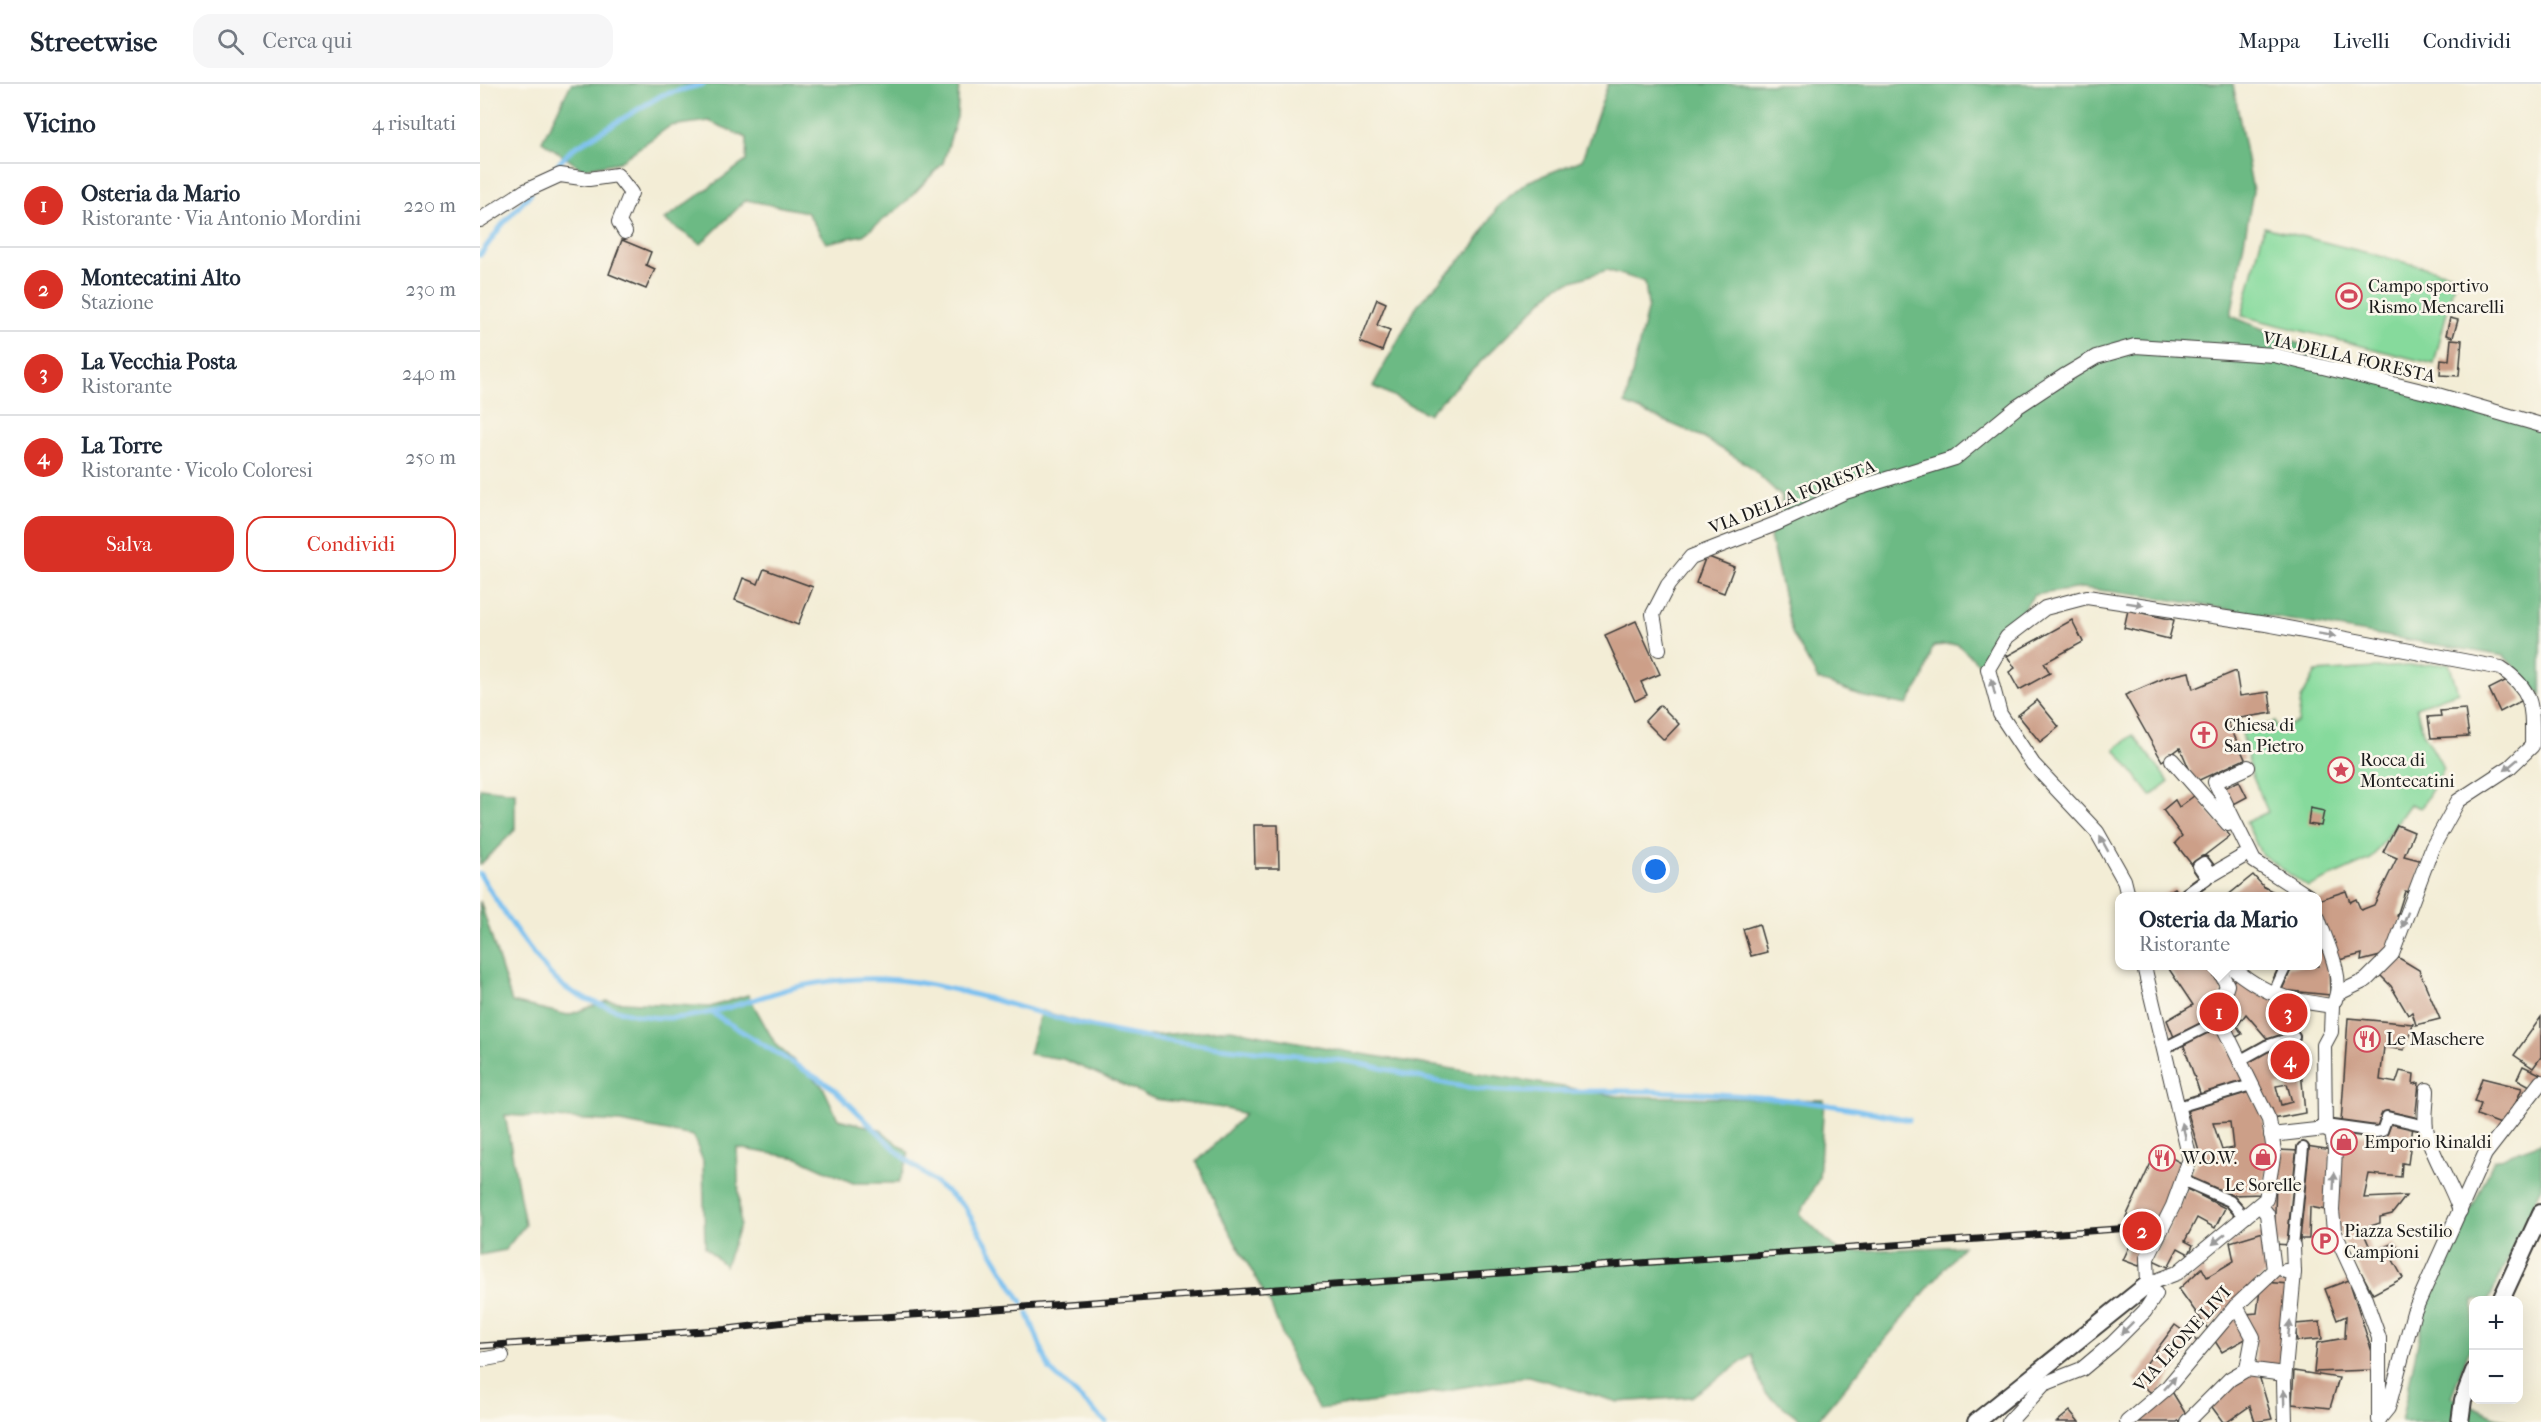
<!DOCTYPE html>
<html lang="it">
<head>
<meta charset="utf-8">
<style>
	body { margin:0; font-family:"IM FELL French Canon",serif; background:#f6f6f7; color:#1f2937 }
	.controls { position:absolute; right:18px; bottom:18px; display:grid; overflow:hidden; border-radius:12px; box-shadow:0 6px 24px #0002 }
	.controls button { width:54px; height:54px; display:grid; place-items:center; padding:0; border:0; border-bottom:2px solid #e0e1e3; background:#fff; color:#1f2937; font:30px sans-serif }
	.you { position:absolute; left:1176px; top:786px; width:21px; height:21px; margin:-15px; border:4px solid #fff; border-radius:50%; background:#1a73e8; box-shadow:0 0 0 9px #1a73e833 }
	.badge { display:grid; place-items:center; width:39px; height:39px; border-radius:50%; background:#d93025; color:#fff; font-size:20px; font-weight:700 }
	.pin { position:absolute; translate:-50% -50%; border:3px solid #fff; box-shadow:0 2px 6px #0006 }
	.popup { position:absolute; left:1635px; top:808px; width:207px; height:78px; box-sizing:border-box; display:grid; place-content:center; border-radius:12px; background:#fff; filter:drop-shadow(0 2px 4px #0005); font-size:20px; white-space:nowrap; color:#747a83 }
	.popup b { font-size:22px; color:#1f2937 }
	.popup::after { content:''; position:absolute; left:50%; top:100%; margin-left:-12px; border:12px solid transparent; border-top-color:#fff }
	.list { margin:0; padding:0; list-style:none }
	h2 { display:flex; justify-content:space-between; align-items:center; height:78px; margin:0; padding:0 24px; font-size:26px }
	h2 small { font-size:20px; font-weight:400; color:#747a83 }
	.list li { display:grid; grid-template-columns:39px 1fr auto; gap:18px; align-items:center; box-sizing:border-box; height:84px; padding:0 24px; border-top:2px solid #e0e1e3 }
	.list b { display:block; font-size:22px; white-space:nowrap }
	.list p { margin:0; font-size:20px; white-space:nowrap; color:#747a83 }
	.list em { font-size:20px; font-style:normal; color:#747a83 }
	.actions { display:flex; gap:12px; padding:18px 24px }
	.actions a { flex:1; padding:14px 0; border:2px solid #d93025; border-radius:18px; text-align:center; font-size:21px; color:#d93025 }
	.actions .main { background:#d93025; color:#fff }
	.icon { flex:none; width:33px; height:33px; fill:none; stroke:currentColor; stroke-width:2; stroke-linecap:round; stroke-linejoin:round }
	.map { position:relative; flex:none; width:2061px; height:1338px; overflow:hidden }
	header { display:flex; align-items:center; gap:36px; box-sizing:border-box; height:84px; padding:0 30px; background:#fff; border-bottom:2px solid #e0e1e3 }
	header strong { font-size:28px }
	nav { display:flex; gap:33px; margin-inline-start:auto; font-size:21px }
	.search { width:420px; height:54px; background:#f6f6f7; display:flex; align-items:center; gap:15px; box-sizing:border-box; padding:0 21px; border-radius:18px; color:#747a83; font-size:22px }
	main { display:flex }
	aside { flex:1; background:#fff }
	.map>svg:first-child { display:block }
</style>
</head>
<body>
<header>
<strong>Streetwise</strong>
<div class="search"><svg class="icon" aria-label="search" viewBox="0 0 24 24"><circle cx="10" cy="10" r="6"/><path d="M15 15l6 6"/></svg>Cerca qui</div>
<nav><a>Mappa</a><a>Livelli</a><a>Condividi</a></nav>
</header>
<main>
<aside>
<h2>Vicino<small>4 risultati</small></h2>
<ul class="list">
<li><span class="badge">1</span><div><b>Osteria da Mario</b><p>Ristorante · Via Antonio Mordini</p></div><em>220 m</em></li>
<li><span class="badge">2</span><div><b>Montecatini Alto</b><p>Stazione</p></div><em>230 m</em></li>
<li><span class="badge">3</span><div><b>La Vecchia Posta</b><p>Ristorante</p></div><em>240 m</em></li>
<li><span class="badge">4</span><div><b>La Torre</b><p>Ristorante · Vicolo Coloresi</p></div><em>250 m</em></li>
</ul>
<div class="actions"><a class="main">Salva</a><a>Condividi</a></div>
</aside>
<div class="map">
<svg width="2061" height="1338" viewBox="0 0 2061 1338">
	<rect width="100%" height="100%" fill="#fbf7ec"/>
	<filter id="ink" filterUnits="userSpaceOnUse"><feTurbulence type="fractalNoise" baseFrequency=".0167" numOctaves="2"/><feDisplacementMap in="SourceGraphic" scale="12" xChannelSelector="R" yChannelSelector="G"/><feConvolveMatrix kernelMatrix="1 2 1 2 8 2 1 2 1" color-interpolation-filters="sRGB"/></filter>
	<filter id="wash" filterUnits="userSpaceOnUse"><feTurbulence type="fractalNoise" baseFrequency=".008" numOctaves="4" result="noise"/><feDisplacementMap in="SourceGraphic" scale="24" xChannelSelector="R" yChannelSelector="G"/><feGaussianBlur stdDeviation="1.35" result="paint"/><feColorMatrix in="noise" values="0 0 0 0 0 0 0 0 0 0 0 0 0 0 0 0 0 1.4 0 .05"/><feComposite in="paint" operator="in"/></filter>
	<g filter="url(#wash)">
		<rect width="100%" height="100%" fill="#f3edd6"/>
		<g fill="#86da9c" stroke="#517b5c" stroke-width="1.5">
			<path d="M1784,143l192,48 -22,89 -192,-48z"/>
			<path d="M1969,579l9,29 -42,15 7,25 21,37 -23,39 -11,-4 -39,55 -63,28 -47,-33 -15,-32 22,-10 -16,-37 -10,-42 33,-11 2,8 21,-8 3,-23 15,-27z"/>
			<path d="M1653,651l36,47 -18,14 -36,-47z"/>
		</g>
		<g fill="#6cba84" stroke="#446b50" stroke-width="1.5">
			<path d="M91,0h388l-2,33 -14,46 -39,41 -41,31 -37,8 -19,-31 -61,-12 -45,44 -37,-24 82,-59 1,-23 -38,-17 -39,5 -51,36 -37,7 -40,-28z"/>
			<path d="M1128,0h625l20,107 -22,125 171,70 139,38v272l-37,-40 -350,-59 -72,-9 -48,7 -53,71 -24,-22 -24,2 -10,33 -16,26 -42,-8 -47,-17 -26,-47 -22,-96 11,-23 1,-17 -35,-33 -47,-28 -75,-32 23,-98 -3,-24 -38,-12 -50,16 -129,128 -55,-28 45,-82 57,-59 23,-39 29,-24 55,-22z"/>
			<path d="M0,704l35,4v38l-35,35z"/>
			<path d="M0,817l32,101 56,13 39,-14 103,6 38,-12 28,50 47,42 15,32 41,10 30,24 -10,30h-46l-55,-25 -61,-10 3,77 -15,41 -20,-19 -2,-86 -10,-25 -73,-14 -115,-7 20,110 -20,25 -25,5z"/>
			<path d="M561,927l92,26 98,-8 107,21 279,46 207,4 -5,78 -19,36 39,38 124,-6 -147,176h-12l-40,-30 -12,-37 -61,42 -73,5 -89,-26 -153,26 -58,7 -21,-37 -26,-66 -51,-92 -23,-52 48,-48 -22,-6 -68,-9 -92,-40 -34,-5z"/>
			<path d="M2061,1059v46l-52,111h-15l-1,40 -22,57 58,25h-108l24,-113 69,-149z"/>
		</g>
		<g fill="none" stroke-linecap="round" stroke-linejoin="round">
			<g stroke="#79c0f0" stroke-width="5">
				<path d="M68,91l24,-26 90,-54 42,-11"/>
				<path d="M0,171l22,-30 29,-32"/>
				<path d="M0,790c20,33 48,78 75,105 13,14 35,22 53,28 73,26 115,0 184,-19 32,-8 73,-11 106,-8 67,7 133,33 199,48 81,19 165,21 248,33 43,6 83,21 126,27 52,7 106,2 159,3 92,1 189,8 279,29"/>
				<path d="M232,929l121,75 67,66 64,52 58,96"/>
				<path d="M548,1230l22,56 56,52"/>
			</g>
		</g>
		<g id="blocks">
			<g fill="#cc9f88" fill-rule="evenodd">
				<path d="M142,156l29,12 -5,13 9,4 -9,20 -37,-15z"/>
				<path d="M897,215l9,4 -9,22 13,5 -8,21 -22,-9z"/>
				<path d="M1970,234l8,2 -5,17 -7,-2z"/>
				<path d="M1971,255l11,1 -3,36 -19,-1 1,-16 8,1z"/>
				<path d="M1226,472l28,11 -10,26 -28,-10z"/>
				<path d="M284,485l49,18 -15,38 -63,-25 8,-22 15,6z"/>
				<path d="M1648,526l46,10 -5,19 -45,-11z"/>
				<path d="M1592,536l11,22 -39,21 6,10 -31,17 -10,-18 6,-4 -8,-12z"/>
				<path d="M1156,537l24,53 -19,8 6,13 -12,6 -30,-66z"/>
				<path d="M1756,587l4,25 29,-4 3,21 -45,7 18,39 -50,23 -15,-34 -18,13 -37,-66 42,-18 22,-5 4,17z"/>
				<path d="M2029,595l14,21 -23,12 -11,-23z"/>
				<path d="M1557,616l22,27 -19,15 -22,-27z"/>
				<path d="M1180,621l19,19 -15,16 -19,-19z"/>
				<path d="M1985,625l4,27 -38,2 -3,-21 13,-1 -1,-5z"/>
				<path d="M1759,697l8,16 -15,8 -9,-16z"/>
				<path d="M1718,709l8,15 24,28 -38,29 -17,-22 7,-7 -19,-26 12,-10 4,7z"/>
				<path d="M1830,724l14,3 -3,15 -13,-2z"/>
				<path d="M774,741h24l1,43h-24z"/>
				<path d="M1917,741l17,7 -10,24 19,5 -10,31 -8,-1 -8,25 5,2 -14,36 -27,7 1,-7 -27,7 -17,-53v-8l28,-9 4,11 6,-3 5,11 13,-5 23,-47 -14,-6z"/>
				<path d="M1773,791l11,12 18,9h-55z"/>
				<path d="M1695,804l5,8h-19z"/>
				<path d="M1279,840l8,28 -16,4 -8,-27z"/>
				<path d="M1838,857h3l8,23 1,31 -49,-5 7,-24h30z"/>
				<path d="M1914,871l25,15 21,49 -24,6 -4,-13 -4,3 -17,-29 -13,-13z"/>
				<path d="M1687,882h42l11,12 3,12 -8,29 -39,23 -9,-22 26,-15z"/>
				<path d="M1756,893l24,16 34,13 -3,29 -20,8 -25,-29 -9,12 5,8 -9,5 -14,-29 13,-14 -4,-6z"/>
				<path d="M2061,933v40l-8,11 -19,-13z"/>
				<path d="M1868,934l65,6 -9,26 -20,-3 -4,33 16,3 4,-12 14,3 -1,10 6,-1 -4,38 -30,-7 -6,14 -38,-5z"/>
				<path d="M1738,940l28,59 -44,16 -19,-56z"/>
				<path d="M1818,955l7,74 -32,6 -1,-11 -7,-1 -21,-44 28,-17zM1807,1000l5,18 -11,3 -5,-19z"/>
				<path d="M2043,982l17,8 -10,12 -13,-7z"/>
				<path d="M2002,994l40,10 -16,38 -29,-11 4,-11 -7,-2z"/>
				<path d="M1769,1006l13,24 8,38 -8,42 -30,1 -43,-15 11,-25 -14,-49zM1750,1038l3,26 -11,2 -9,-27z"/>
				<path d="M1911,1036l22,6 -5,38 -6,-1 -1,14 -32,-3 -5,24 42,-2 -14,18 -12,3v6l-18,6 10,23 22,-9 9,11 -10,6 10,18 -30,16 -35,-64v-81l3,-17 41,7z"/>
				<path d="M1826,1062l26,4 -6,60 -16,-3 -1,32h-13z"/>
				<path d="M1677,1066l28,15 -46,101 -16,-6 8,-17 -6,-3 1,-23z"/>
				<path d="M1797,1066l22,1 -8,94 -17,-1z"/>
				<path d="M1707,1105l38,19 -10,20 -18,-10 -12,23 8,4 -4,9 -11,-6 -10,19 -15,-7z"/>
				<path d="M1783,1148l7,37 -62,60 -29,-40 23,-21 5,9 27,-16 -4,-19z"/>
				<path d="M1869,1196l24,75 -2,15 -57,2 3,-29 28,-5 1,-22 -9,4 -12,-31z"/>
				<path d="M1781,1198l30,2 -12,84h-24l1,-24 -10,-30 11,-1z"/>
				<path d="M1755,1228l14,25 -27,15 -9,-14z"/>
				<path d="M1840,1238l2,17 -25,2 -2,-17z"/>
				<path d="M1695,1241l22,16 -41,55 -22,-16z"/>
				<path d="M1814,1287l45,7 -9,30 -38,-4z"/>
				<path d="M1778,1288l14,47 -17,3 -5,-16 -23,16h-4l-14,-19 26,-24z"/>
				<path d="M1691,1306l16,26 -10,6h-45z"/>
				<path d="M1590,1327l9,11h-22z"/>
			</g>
		</g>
	</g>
	<g filter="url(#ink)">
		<use href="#blocks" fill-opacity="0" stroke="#3c3b38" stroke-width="1.5"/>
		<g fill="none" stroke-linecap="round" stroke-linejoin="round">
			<g stroke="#3c3b38" stroke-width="14">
				<g id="pedestrian">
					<path d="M1707,812l-1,-2 21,-15 -9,-13 6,-4 9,12"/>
					<path d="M1793,910l13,-28"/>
					<path d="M1684,964l56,-28"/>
					<path d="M1759,977l27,-15 28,-9"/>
					<path d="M1698,1023l73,-22"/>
					<path d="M1845,1041l51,7 6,-1 5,-14 39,9"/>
					<path d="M1704,1097l46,20 15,17"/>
					<path d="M1813,1162l10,-98"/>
				</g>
			</g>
			<g stroke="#3c3b38" stroke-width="16">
				<g id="minor">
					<path d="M0,136l45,-29 35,-16 29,4 28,-4 14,18 -12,29 6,10"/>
					<path d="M1179,565l-6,-35 15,-29 23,-28 87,-34 67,-31 110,-34 62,-51 47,-31 32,-19 39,-11 139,9 160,39 107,31"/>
					<path d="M1692,676l56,64"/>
					<path d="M1768,683l-33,15 39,79 54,35"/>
					<path d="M1733,790l29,-17"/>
					<path d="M1648,812l-4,-16 -27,-48 -64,-68 -33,-50 -12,-45 19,-32 38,-29 42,-11 179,27 235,44c34,23 31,40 31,78l-22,21 -52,34 -26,47 -40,106 -26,26 -29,14"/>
					<path d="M1838,834c7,22 27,59 17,82"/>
					<path d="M1664,882l46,193 -17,47 -26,52 1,26"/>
					<path d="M1750,882c38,31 55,33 102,40l-1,26 -7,13 1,84 -54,6"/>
					<path d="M1947,1006c0,12 -3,26 -1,38 6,30 25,54 34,83"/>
					<path d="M1845,1045l7,4 3,17 -3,61 2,20 30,65 15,42v82"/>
					<path d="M1805,1187l9,1 -1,-26"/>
					<path d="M1668,1200l29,-11 89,-74 8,-48 -5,-31 -54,-110 6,-7 6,-18 -10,-19"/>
					<path d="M1756,1222l17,31 -6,32"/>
					<path d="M0,1276l22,-4"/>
					<path d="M1899,1335l9,-11 26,-96 71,-158 56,-72"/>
					<path d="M1529,1338l35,-38 38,-15 31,-26 32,-32 11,-17 -8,-10"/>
					<path d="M1647,1338l40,-34 69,-82 38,-36 -7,-56 -7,-9"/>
					<path d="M1707,1338l43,-43 17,-10 37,5"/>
					<path d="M1805,1338l-1,-40 10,-110"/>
				</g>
			</g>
			<g stroke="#3c3b38" stroke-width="20">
				<g id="tertiary">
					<path d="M2021,1216l40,-87"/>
					<path d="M1496,1338l172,-138"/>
					<path d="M1980,1338l3,-22 11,-29"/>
				</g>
			</g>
			<use href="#pedestrian" stroke="#fff" stroke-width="10"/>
			<use href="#minor" stroke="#fff" stroke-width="14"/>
			<use href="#tertiary" stroke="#fff" stroke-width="16"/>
			<g stroke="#1c1c1c" stroke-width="7">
				<g id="rail">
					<path d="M248,1245l74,-9 82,-3 1247,-89"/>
					<path d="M0,1262l254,-17"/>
				</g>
			</g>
			<use href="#rail" stroke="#fbf7ec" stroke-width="4.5" stroke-dasharray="14" stroke-linecap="butt"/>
		</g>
		<defs><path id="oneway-solid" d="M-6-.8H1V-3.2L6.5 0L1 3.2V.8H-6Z" transform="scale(1.5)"/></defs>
		<g fill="#999">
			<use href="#oneway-solid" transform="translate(1655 520) rotate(9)"/>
			<use href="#oneway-solid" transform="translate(1847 551) rotate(10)"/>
			<use href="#oneway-solid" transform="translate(1513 603) rotate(-104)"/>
			<use href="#oneway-solid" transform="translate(2031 681) rotate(140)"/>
			<use href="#oneway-solid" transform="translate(1624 760) rotate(-119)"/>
			<use href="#oneway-solid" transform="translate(1925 836) rotate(111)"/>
			<use href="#oneway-solid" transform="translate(1704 1047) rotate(-103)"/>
			<use href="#oneway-solid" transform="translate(1854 1097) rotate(-87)"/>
			<use href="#oneway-solid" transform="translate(1739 1155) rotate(141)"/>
			<use href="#oneway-solid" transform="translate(1647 1244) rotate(135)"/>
			<use href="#oneway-solid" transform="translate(1809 1245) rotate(-84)"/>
			<use href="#oneway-solid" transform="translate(1690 1299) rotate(-48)"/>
			<use href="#oneway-solid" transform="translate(1804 1314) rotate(-92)"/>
		</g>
	</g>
	<defs>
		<g id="stadium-ring" transform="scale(1.35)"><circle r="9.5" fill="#fbf7ec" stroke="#d1495b" stroke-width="1.5"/><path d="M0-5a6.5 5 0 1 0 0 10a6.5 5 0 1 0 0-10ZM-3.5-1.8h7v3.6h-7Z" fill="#d1495b"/></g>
		<g id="church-ring" transform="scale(1.35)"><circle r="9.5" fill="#fbf7ec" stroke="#d1495b" stroke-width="1.5"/><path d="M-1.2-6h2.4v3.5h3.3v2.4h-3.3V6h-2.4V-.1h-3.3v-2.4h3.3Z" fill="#d1495b"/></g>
		<g id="sight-ring" transform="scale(1.35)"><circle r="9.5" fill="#fbf7ec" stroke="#d1495b" stroke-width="1.5"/><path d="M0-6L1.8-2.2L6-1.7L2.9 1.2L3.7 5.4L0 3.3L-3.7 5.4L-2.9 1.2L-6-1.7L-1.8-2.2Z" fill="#d1495b"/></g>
		<g id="restaurant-ring" transform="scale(1.35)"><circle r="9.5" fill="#fbf7ec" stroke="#d1495b" stroke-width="1.5"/><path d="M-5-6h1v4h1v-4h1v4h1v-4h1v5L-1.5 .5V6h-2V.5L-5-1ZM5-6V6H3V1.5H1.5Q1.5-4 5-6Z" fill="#d1495b"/></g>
		<g id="shop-ring" transform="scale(1.35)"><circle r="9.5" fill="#fbf7ec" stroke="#d1495b" stroke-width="1.5"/><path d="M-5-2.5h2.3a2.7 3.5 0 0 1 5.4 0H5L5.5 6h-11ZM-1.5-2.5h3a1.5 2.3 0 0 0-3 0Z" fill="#d1495b"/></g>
		<g id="parking-ring" transform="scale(1.35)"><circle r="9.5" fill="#fbf7ec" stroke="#d1495b" stroke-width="1.5"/><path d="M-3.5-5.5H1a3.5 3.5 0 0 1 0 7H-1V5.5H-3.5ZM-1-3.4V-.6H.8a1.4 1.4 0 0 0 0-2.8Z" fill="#d1495b"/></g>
	</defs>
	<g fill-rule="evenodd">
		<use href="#stadium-ring" x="1869" y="212"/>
		<use href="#church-ring" x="1724" y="651"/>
		<use href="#sight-ring" x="1861" y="686"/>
		<use href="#restaurant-ring" x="1887" y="955"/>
		<use href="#shop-ring" x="1864" y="1058"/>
		<use href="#shop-ring" x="1783" y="1073"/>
		<use href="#restaurant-ring" x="1682" y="1074"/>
		<use href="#parking-ring" x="1845" y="1157"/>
	</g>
	<g text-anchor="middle" stroke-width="5" stroke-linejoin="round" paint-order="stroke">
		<g font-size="18" fill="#1c1c1c" stroke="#fbf7ec" text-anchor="start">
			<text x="1888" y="208">Campo sportivo<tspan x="1888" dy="21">Rismo Mencarelli</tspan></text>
			<text x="1744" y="647">Chiesa di<tspan x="1744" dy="21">San Pietro</tspan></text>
			<text x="1880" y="682">Rocca di<tspan x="1880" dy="21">Montecatini</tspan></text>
			<text x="1906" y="961">Le Maschere</text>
			<text x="1884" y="1064">Emporio Rinaldi</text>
			<text x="1702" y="1080">W.O.W.</text>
			<text x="1783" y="1107" text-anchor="middle">Le Sorelle</text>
			<text x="1864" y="1153">Piazza Sestilio<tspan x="1864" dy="21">Campioni</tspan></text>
		</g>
		<g font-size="18" fill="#1c1c1c" stroke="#fbf7ec">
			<text transform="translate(1869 273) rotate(13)" y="6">VIA DELLA FORESTA</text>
			<text transform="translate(1312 413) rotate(-21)" y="6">VIA DELLA FORESTA</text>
			<text transform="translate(1702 1255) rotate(-48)" y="6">VIA LEONE LIVI</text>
		</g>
	</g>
</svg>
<div class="controls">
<button>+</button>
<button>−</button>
</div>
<div class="you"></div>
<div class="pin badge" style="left:1739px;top:928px">1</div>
<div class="popup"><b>Osteria da Mario</b>Ristorante</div>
<div class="pin badge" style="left:1662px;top:1147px">2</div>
<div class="pin badge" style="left:1808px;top:929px">3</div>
<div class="pin badge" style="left:1810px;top:976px">4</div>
</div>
</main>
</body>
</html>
